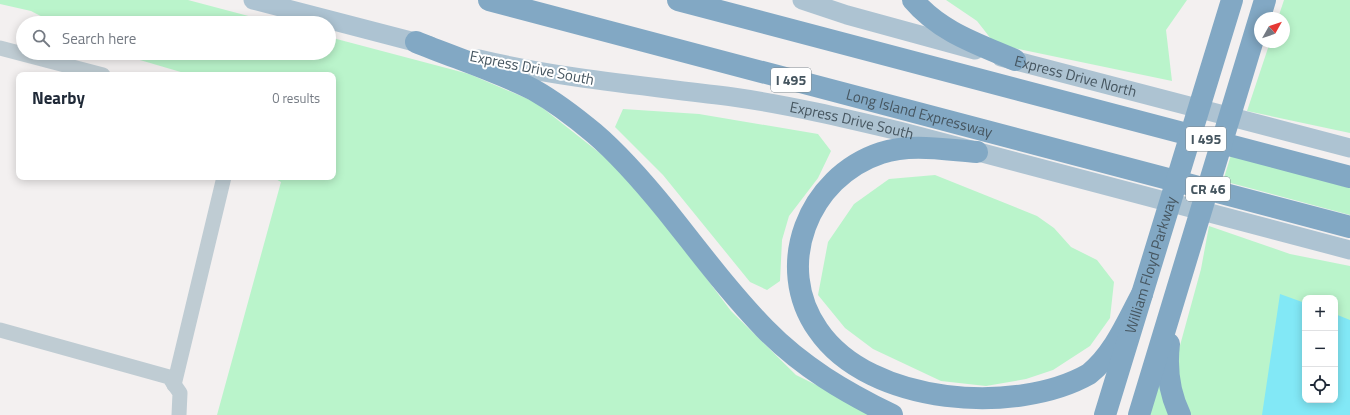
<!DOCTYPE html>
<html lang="en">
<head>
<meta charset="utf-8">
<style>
	body { margin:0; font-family:"Titillium Web",sans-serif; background:#f2f2f3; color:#1f2937 }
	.controls { position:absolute; right:12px; bottom:12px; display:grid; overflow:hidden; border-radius:8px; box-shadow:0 2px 10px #0003 }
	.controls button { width:36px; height:36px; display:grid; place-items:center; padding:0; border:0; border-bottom:1px solid #e0e1e3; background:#fff; color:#1f2937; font:20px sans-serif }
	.compass { position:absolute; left:1254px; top:12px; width:36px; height:36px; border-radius:50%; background:#fff; box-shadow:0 2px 10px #0003; rotate:50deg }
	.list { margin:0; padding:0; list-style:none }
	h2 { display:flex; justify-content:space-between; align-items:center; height:52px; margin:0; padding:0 16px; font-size:17px }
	h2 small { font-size:13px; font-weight:400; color:#747a83 }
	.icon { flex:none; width:22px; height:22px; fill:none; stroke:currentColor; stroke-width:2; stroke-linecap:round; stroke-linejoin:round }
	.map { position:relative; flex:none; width:1350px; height:415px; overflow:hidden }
	.search { position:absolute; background:#fff; box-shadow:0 2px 10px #0003; left:16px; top:16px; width:320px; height:44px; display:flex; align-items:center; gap:10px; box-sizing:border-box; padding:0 14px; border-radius:22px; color:#747a83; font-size:15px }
	.panel { position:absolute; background:#fff; box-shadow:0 2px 10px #0003; left:16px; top:72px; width:320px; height:108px; border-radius:8px }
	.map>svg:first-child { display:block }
</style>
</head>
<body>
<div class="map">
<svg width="1350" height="415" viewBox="0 0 1350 415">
	<rect width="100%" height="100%" fill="#f3f0f0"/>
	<g fill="#baf4cb" fill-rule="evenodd">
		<path d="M0,0h188l87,23h-221l-23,-12 -31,-7z"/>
		<path d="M946,0h241l-21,30 6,51 -177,-37 -18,-23z"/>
		<path d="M1284,0h66v133l-103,-22 23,-69h14v-24h-6z"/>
		<path d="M329,37l140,37 66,28 66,52 39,36 91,121 65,64 81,40h-660l64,-233 -9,-5h61v-102h-142l-75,-22h213z"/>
		<path d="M623,109l76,5 119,20 13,17 -13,27 -29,38 -7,24 -2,41 -13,9 -17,-8 -87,-107 -48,-48z"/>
		<path d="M1231,155l119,33v27l-127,-34z"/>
		<path d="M935,175l102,41 17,12 17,19 26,13 17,22 -4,36 -20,28 -37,24 -27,9 -40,7 -45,-5 -68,-32 -28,-21 -27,-33 10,-53 26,-38 35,-25z"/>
		<path d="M1209,226l81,28 60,12v149h-159l-8,-12 -7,-43 25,-91zM1305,298h30v102h-30z"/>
		<path d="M1159,378l13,37h-23z"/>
	</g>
	<path fill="#82e8f6" d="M1280,294l25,9v97h30v-86l15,6v95h-88z"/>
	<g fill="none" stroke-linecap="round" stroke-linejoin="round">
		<g stroke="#bfccd3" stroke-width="15">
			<path d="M0,48l103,27"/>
			<path d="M0,330l169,47 11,16 -1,22"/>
			<path d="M174,385l50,-208"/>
		</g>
		<g stroke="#adc3d2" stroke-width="19">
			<path d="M253,0l177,46"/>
			<path d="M802,0l45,15 128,35"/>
			<path id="s1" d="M1001,57l349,91"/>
			<path id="s2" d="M479,59c84,20 169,27 254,38 56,8 111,21 166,34l451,119"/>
		</g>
		<g stroke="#82a8c4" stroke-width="22">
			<path id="s3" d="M489,0l861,227"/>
			<path d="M678,0l672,177"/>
			<path d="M913,0c27,32 65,44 102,60"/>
			<path d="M416,42c39,16 81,29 118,48 21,12 42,28 60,43 27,23 50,50 72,77 32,40 63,82 99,119 37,38 80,63 127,86"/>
			<path d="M977,152c-30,-2 -66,-9 -96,1 -73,24 -108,113 -63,177 52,76 199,85 271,44 25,-20 38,-52 53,-80"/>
			<path d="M1169,344c-3,25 0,48 11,71"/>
			<path id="s4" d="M1105,415l127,-415"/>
			<path d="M1139,415l126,-415"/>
		</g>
	</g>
	<g text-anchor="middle" stroke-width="4" stroke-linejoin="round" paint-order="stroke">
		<g fill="#fff" stroke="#7e8990" stroke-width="1">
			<rect x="771" y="68" width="40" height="24" rx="3"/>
			<rect x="1186" y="127" width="40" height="24" rx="3"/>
			<rect x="1186" y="177" width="44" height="24" rx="3"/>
		</g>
		<g font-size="14" font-weight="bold" fill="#465660">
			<text x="791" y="85">I 495</text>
			<text x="1206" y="144">I 495</text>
			<text x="1208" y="194">CR 46</text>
		</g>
		<g font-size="15" fill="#465660" stroke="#fff">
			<text transform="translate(532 68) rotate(11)" y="5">Express Drive South</text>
			<text dy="5" stroke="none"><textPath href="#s1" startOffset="77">Express Drive North</textPath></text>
			<text dy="5" stroke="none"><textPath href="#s3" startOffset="445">Long Island Expressway</textPath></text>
			<text dy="5" stroke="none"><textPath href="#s2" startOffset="378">Express Drive South</textPath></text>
			<text dy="5" stroke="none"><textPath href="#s4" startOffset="157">William Floyd Parkway</textPath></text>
		</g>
	</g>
</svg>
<div class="controls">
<button>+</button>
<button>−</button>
<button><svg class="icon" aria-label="locate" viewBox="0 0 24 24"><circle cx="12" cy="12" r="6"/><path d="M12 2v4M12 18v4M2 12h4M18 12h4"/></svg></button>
</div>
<svg class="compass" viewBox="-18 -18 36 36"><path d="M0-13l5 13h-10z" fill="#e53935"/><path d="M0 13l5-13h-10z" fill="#747a83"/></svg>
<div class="search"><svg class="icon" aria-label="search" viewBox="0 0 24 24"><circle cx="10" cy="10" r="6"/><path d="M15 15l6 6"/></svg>Search here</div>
<section class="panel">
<h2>Nearby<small>0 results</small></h2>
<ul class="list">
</ul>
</section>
</div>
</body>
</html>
